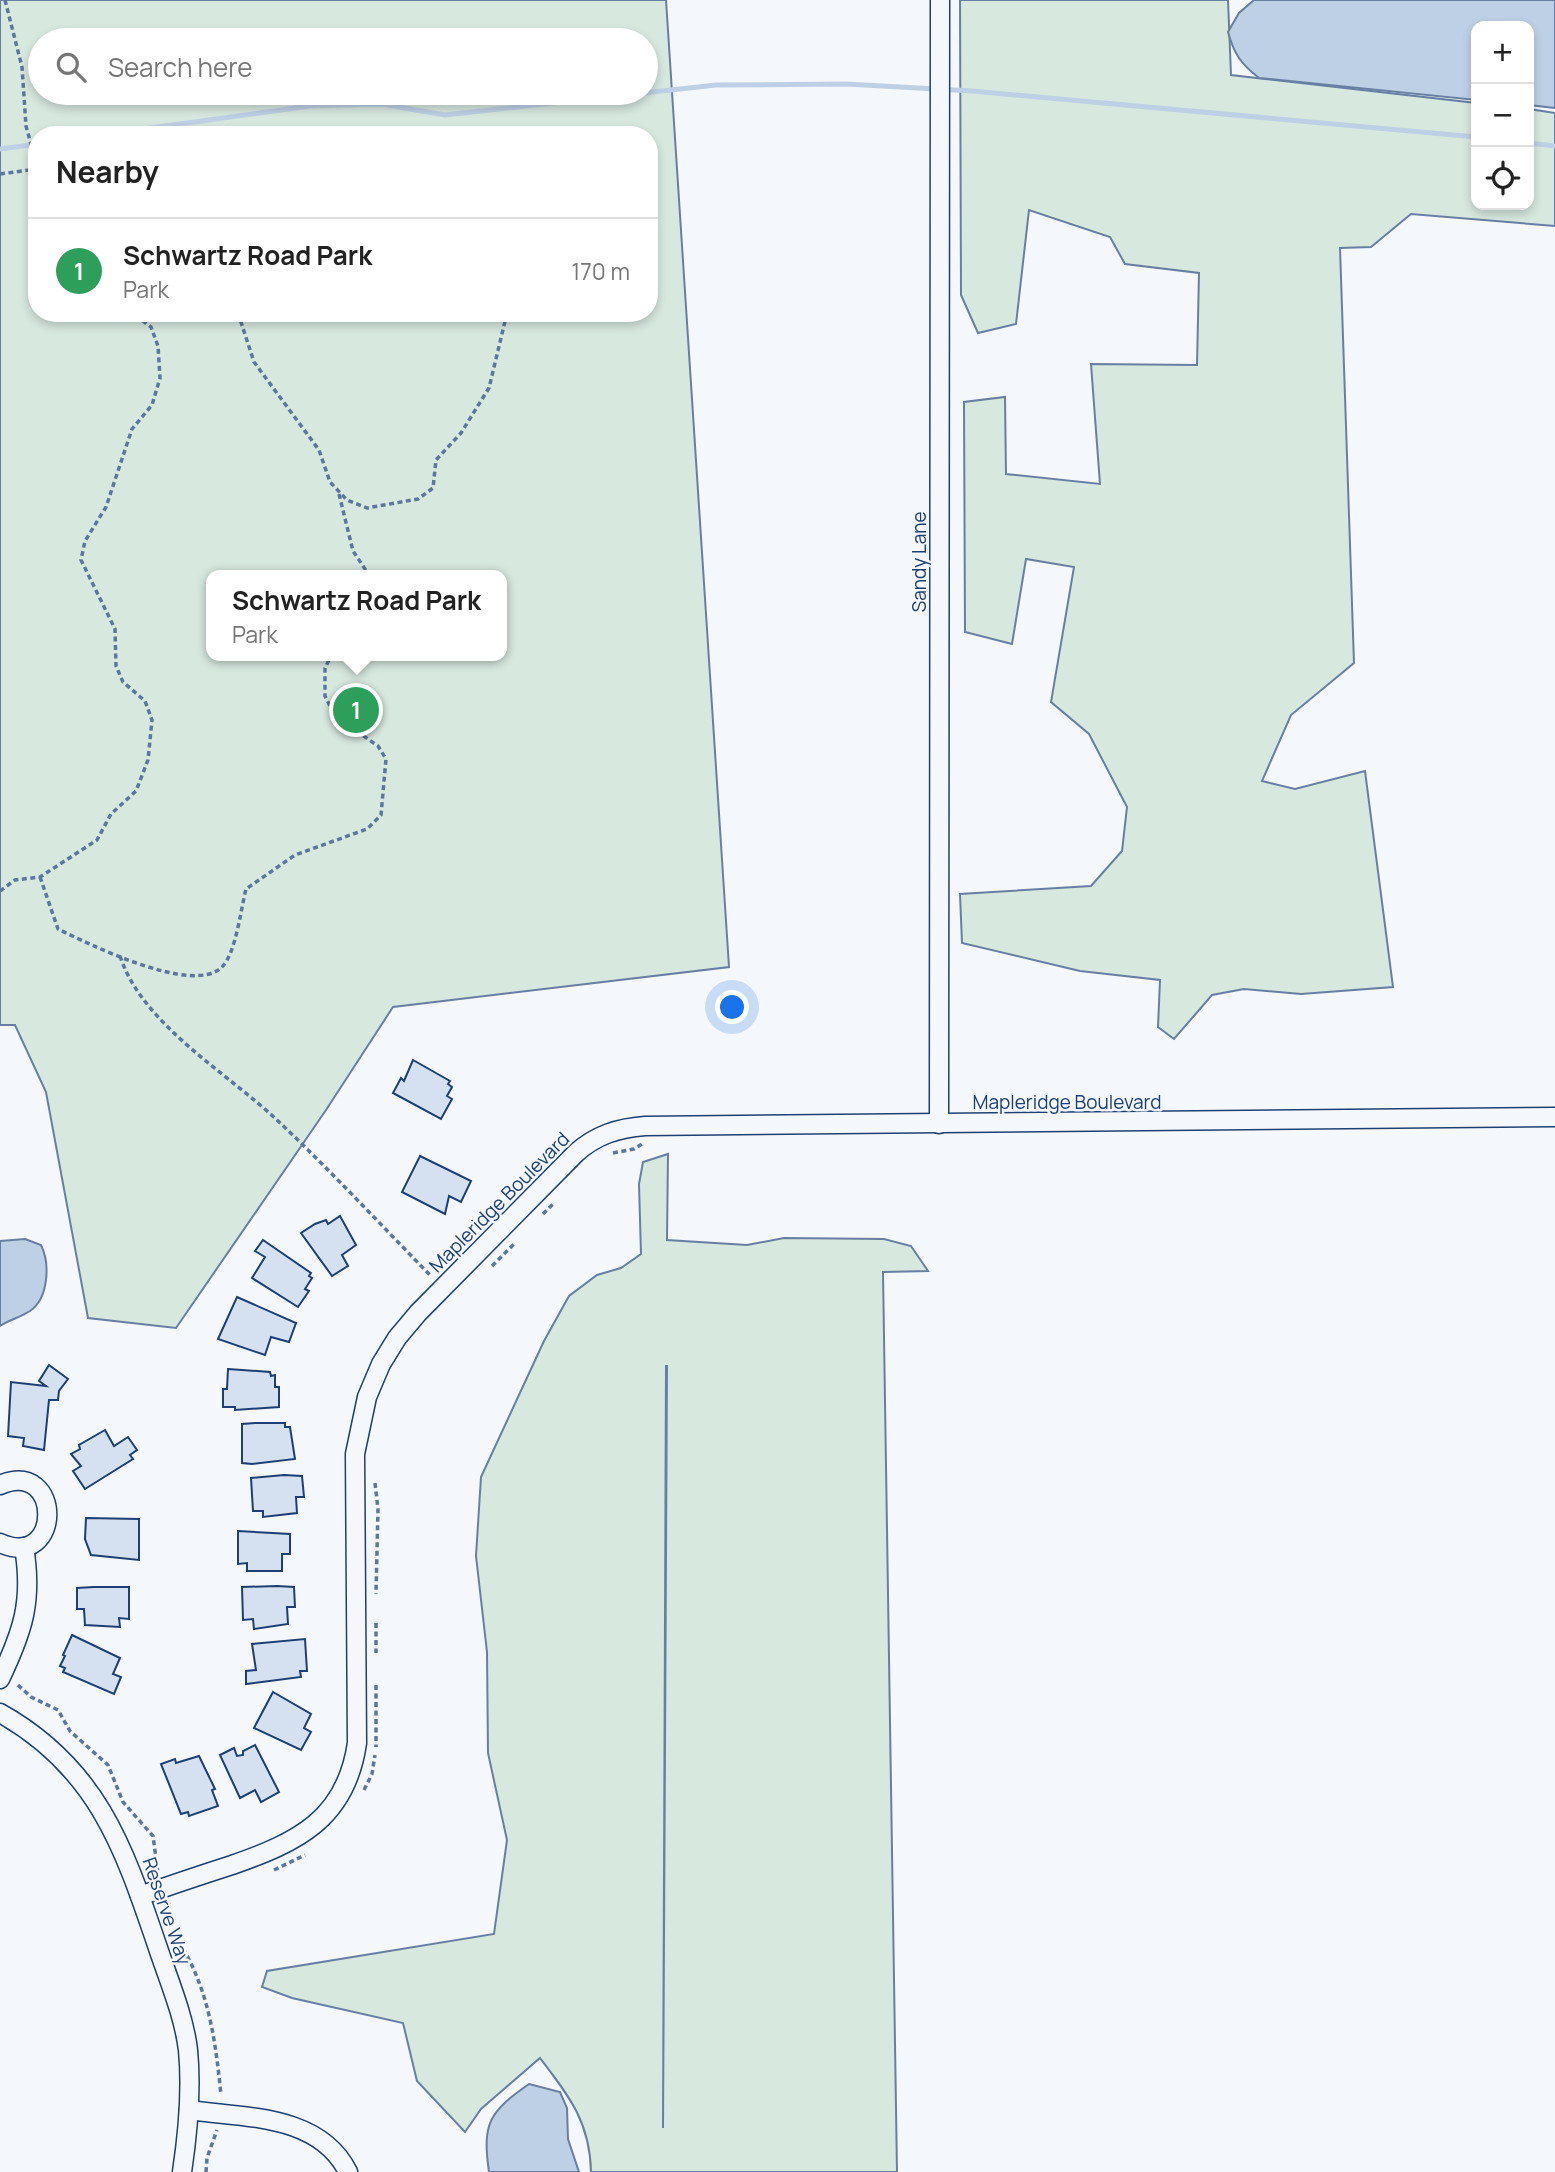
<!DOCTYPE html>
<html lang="en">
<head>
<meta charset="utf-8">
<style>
	body { margin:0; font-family:Manrope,sans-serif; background:#f6f6f6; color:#222 }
	.controls { position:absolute; right:21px; top:21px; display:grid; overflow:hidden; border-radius:14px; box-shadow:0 4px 10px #0003 }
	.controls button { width:63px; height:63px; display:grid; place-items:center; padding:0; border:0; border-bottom:2px solid #e0e0e0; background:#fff; color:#222; font:35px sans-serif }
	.you { position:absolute; left:733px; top:1008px; width:24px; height:24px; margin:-18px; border:5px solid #fff; border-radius:50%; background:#1a73e8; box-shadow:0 0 0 10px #1a73e833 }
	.badge { display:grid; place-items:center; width:46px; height:46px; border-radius:50%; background:#c62828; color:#fff; font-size:23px; font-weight:700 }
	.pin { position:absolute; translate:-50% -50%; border:4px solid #fff; box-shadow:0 2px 7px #0006 }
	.popup { position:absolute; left:206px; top:570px; width:301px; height:91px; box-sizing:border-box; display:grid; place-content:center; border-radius:14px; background:#fff; filter:drop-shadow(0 2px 5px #0005); font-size:23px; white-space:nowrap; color:#767676 }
	.popup b { font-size:26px; color:#222 }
	.popup::after { content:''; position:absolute; left:50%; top:100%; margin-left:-14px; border:14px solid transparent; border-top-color:#fff }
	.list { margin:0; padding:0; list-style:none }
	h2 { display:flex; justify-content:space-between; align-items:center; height:91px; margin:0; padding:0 28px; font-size:30px }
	h2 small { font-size:23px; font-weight:400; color:#767676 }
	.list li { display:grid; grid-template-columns:46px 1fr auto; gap:21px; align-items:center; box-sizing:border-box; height:105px; padding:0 28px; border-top:2px solid #e0e0e0 }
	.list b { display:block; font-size:26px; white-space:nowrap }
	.list p { margin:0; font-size:23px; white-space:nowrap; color:#767676 }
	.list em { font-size:23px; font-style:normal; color:#767676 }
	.icon { flex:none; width:38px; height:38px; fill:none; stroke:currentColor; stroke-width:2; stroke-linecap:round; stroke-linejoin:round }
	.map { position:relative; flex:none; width:1555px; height:2172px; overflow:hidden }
	.search { position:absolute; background:#fff; box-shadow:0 4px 10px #0003; left:28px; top:28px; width:630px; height:77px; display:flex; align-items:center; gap:18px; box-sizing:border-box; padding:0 24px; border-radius:38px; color:#767676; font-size:26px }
	.panel { position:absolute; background:#fff; box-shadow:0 4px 10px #0003; left:28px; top:126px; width:630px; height:196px; border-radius:28px }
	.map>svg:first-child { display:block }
</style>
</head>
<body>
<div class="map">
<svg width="1555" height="2172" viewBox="0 0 1555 2172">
	<rect width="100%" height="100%" fill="#f4f7fb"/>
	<g fill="#d7e8df" stroke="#687fa3" stroke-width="2" fill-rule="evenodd">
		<path d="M0,0h666l63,967 -336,40 -67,103 -150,218 -88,-10 -42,-226 -31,-67h-15zM40,40h606v53h-606zM37,135h612v178h-612zM501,575v81h-290v-81z"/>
		<path d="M960,0h268l3,75 245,28v102h53v-96l26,4v113l-144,-12 -40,33 -31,1 14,415 -63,52 -29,66 33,8 70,-18 28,216 -92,7 -57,-5 -32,6 -38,44 -16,-12 2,-47 -80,-9 -118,-28 -2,-49 131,-8 31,-35 5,-44 -38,-73 -38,-32 23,-135 -48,-8 -14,85 -47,-12 -1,-230 41,-5 1,77 94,10 -9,-120 106,1 2,-92 -74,-9 -15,-27 -81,-27 -13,114 -38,9 -17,-38z"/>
		<path d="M668,1154l-1,86 80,5 37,-7 100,1 27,7 17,25 -45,1 14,900h-306c-1,-50 -22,-76 -51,-114l-59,51 -16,23 -48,-51 -14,-58 -111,-25 -30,-11 5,-16 227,-37 13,-94 -19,-87 -1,-101 -11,-96 5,-79 63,-136 25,-45 28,-21 24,-7 20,-14 -2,-70 4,-22zM666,1366h1l-4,762z"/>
	</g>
	<g fill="#bed0e5" stroke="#687fa3" stroke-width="2">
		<path d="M1254,0h301v108l-26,-3v-79h-53v74l-217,-22c-18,-14 -25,-24 -31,-46l11,-19z"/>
		<path d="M25,1239l16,6c9,18 8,53 -11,66 -9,6 -21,9 -30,15v-85z"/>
		<path d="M529,2084l31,8 7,16 1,31 11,33h-90c-7,-49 0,-60 40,-88z"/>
	</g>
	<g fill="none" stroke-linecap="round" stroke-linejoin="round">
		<g stroke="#bed0e5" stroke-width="5">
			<path d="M99,135l211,-29 71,-2 64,11 271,-30 130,-1 126,7 504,46"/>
			<path d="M1529,143l26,3"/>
			<path d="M0,149l37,-5"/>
		</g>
	</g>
	<g fill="#d5e0f0" stroke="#1d3f73" stroke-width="2">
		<path d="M413,1060l37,21 -2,3 4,3 -5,9 5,3 -11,20 -48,-26 8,-15 3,3z"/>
		<path d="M420,1156l51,25 -10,21 -12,-6 -4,18 -43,-22z"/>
		<path d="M340,1216l16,29 -14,10 6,11 -16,10 -31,-43 14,-9 11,-4 2,4z"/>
		<path d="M263,1240l48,33 -2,3 3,2 -7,11 4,2 -11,16 -46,-29 13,-21 -10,-6z"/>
		<path d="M237,1297l59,26 -7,19 -18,-5 -6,18 -47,-16z"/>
		<path d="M49,1365l19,14 -9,12 -1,9h-9l-5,50 -21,-4 1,-8 -16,-2 3,-54 35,4 -7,-5z"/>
		<path d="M228,1369l42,3 1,4 4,-1v12h4v20l-44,3v-3h-12v-18h4z"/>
		<path d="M255,1423h30v4h5l5,32 -43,5 -10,-1v-39z"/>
		<path d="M105,1430l9,16 14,-9 9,13 -7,5 3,4 -48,30 -12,-18 8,-5 -10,-12 9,-5 -1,-4z"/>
		<path d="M284,1475l18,1 2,21h-8l1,16 -34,4v-6h-10l-2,-33z"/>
		<path d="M86,1518l53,1v41l-48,-5 -6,-16z"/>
		<path d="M238,1531l52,3v20h-8v17h-35v-8l-9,1z"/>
		<path d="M277,1586l17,1 1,20h-8l1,17 -34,5 -1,-10 -10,1 -1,-33z"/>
		<path d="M94,1587h35v32l-10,-1 1,9 -35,-2 -1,-16h-7v-21z"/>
		<path d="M72,1635l48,23 -7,16 8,3 -7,17 -51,-22 2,-4 -5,-2 5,-10 -2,-1z"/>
		<path d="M305,1639l2,32h-7l1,6 -55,7v-13l10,-1 -4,-26z"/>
		<path d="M273,1692l38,22 -7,14 7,4 -10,18 -47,-22z"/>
		<path d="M255,1745l24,47 -18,10 -6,-12 -15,8 -20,-43 14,-7 3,8 6,-1v-4z"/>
		<path d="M199,1756l16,33 -3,1 6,16 -29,10 -1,-4 -7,2 -20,-50 14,-5 1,4z"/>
	</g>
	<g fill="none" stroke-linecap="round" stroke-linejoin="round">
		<g stroke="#1d3f73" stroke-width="21">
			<g id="street">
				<path d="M939,1124l1,-1124"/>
				<path d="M0,1485c63,-27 63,86 0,58"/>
				<path d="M0,1679c23,-48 33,-78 24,-132"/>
				<path d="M0,1713c98,55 124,135 158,235 11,33 26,68 30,102 4,41 0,82 -6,122"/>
				<path d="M140,1896c31,-11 61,-21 92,-31 66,-23 114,-46 125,-122l-2,-289 12,-57 14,-33 16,-26 21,-25 158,-160c20,-18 42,-25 69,-27l910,-9"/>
				<path d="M189,2110c56,8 130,4 159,62"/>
			</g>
		</g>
		<g stroke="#5e769c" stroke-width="3.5" stroke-dasharray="5 3.5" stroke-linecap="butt">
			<path d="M5,0l17,67 4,59 11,40"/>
			<path d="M327,135l31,-6 72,6"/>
			<path d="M0,174l37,-5"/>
			<path d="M238,313l16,49 65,88 11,32 17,18 20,8 51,-9 15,-11 3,-28 25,-27 28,-45 18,-75"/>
			<path d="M339,494l14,57 16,24"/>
			<path d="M40,877l18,52c31,15 135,67 164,38 14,-14 19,-59 24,-78l49,-34 72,-26 14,-14 5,-56 -8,-13 -43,-30 -10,-20v-28l6,-12"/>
			<path d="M0,891l15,-11 25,-3 57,-37 14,-26 25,-23 12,-31 4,-40 -7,-19 -22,-19 -7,-16 -1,-37 -34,-69 4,-19 21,-34 26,-78 20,-24 8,-27 -2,-32 -7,-19 -19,-14"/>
			<path d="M120,956c22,68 106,116 157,164 53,50 103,104 154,156"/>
			<path d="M613,1153l21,-4 8,-5"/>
			<path d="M543,1214l12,-12"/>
			<path d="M492,1266l24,-24"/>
			<path d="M375,1483l3,26 -2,85"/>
			<path d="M376,1623v30"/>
			<path d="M18,1685l13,12 27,13 12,21 38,34 15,37 30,34 5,37"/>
			<path d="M376,1685v62"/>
			<path d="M364,1790l8,-16 3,-19"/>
			<path d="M274,1870l31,-15"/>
			<path d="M169,1903l1,20"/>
			<path d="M174,1934c34,50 41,102 47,161"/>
			<path d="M206,2172l1,-14 10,-28"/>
		</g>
		<use href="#street" stroke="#f4f7fb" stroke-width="18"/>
	</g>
	<g text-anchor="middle" stroke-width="5" stroke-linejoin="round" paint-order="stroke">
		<g font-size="19" fill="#1d3f73" stroke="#f4f7fb">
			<text transform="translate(919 562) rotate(-90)" y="7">Sandy Lane</text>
			<text x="1067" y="1109">Mapleridge Boulevard</text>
			<text transform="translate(499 1202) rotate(-45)" y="7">Mapleridge Boulevard</text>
			<text transform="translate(167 1911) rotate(71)" y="7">Reserve Way</text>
		</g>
	</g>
</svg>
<div class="controls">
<button>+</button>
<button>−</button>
<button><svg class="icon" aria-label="locate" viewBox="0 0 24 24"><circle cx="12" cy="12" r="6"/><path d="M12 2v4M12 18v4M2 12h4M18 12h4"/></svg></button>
</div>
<div class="you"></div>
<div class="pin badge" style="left:356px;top:710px;background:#2e9e5b">1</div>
<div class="popup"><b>Schwartz Road Park</b>Park</div>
<div class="search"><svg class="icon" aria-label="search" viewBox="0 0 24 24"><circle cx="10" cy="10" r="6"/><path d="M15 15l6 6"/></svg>Search here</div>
<section class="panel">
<h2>Nearby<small></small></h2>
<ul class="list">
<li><span class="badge" style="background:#2e9e5b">1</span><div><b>Schwartz Road Park</b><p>Park</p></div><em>170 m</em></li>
</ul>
</section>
</div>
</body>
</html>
